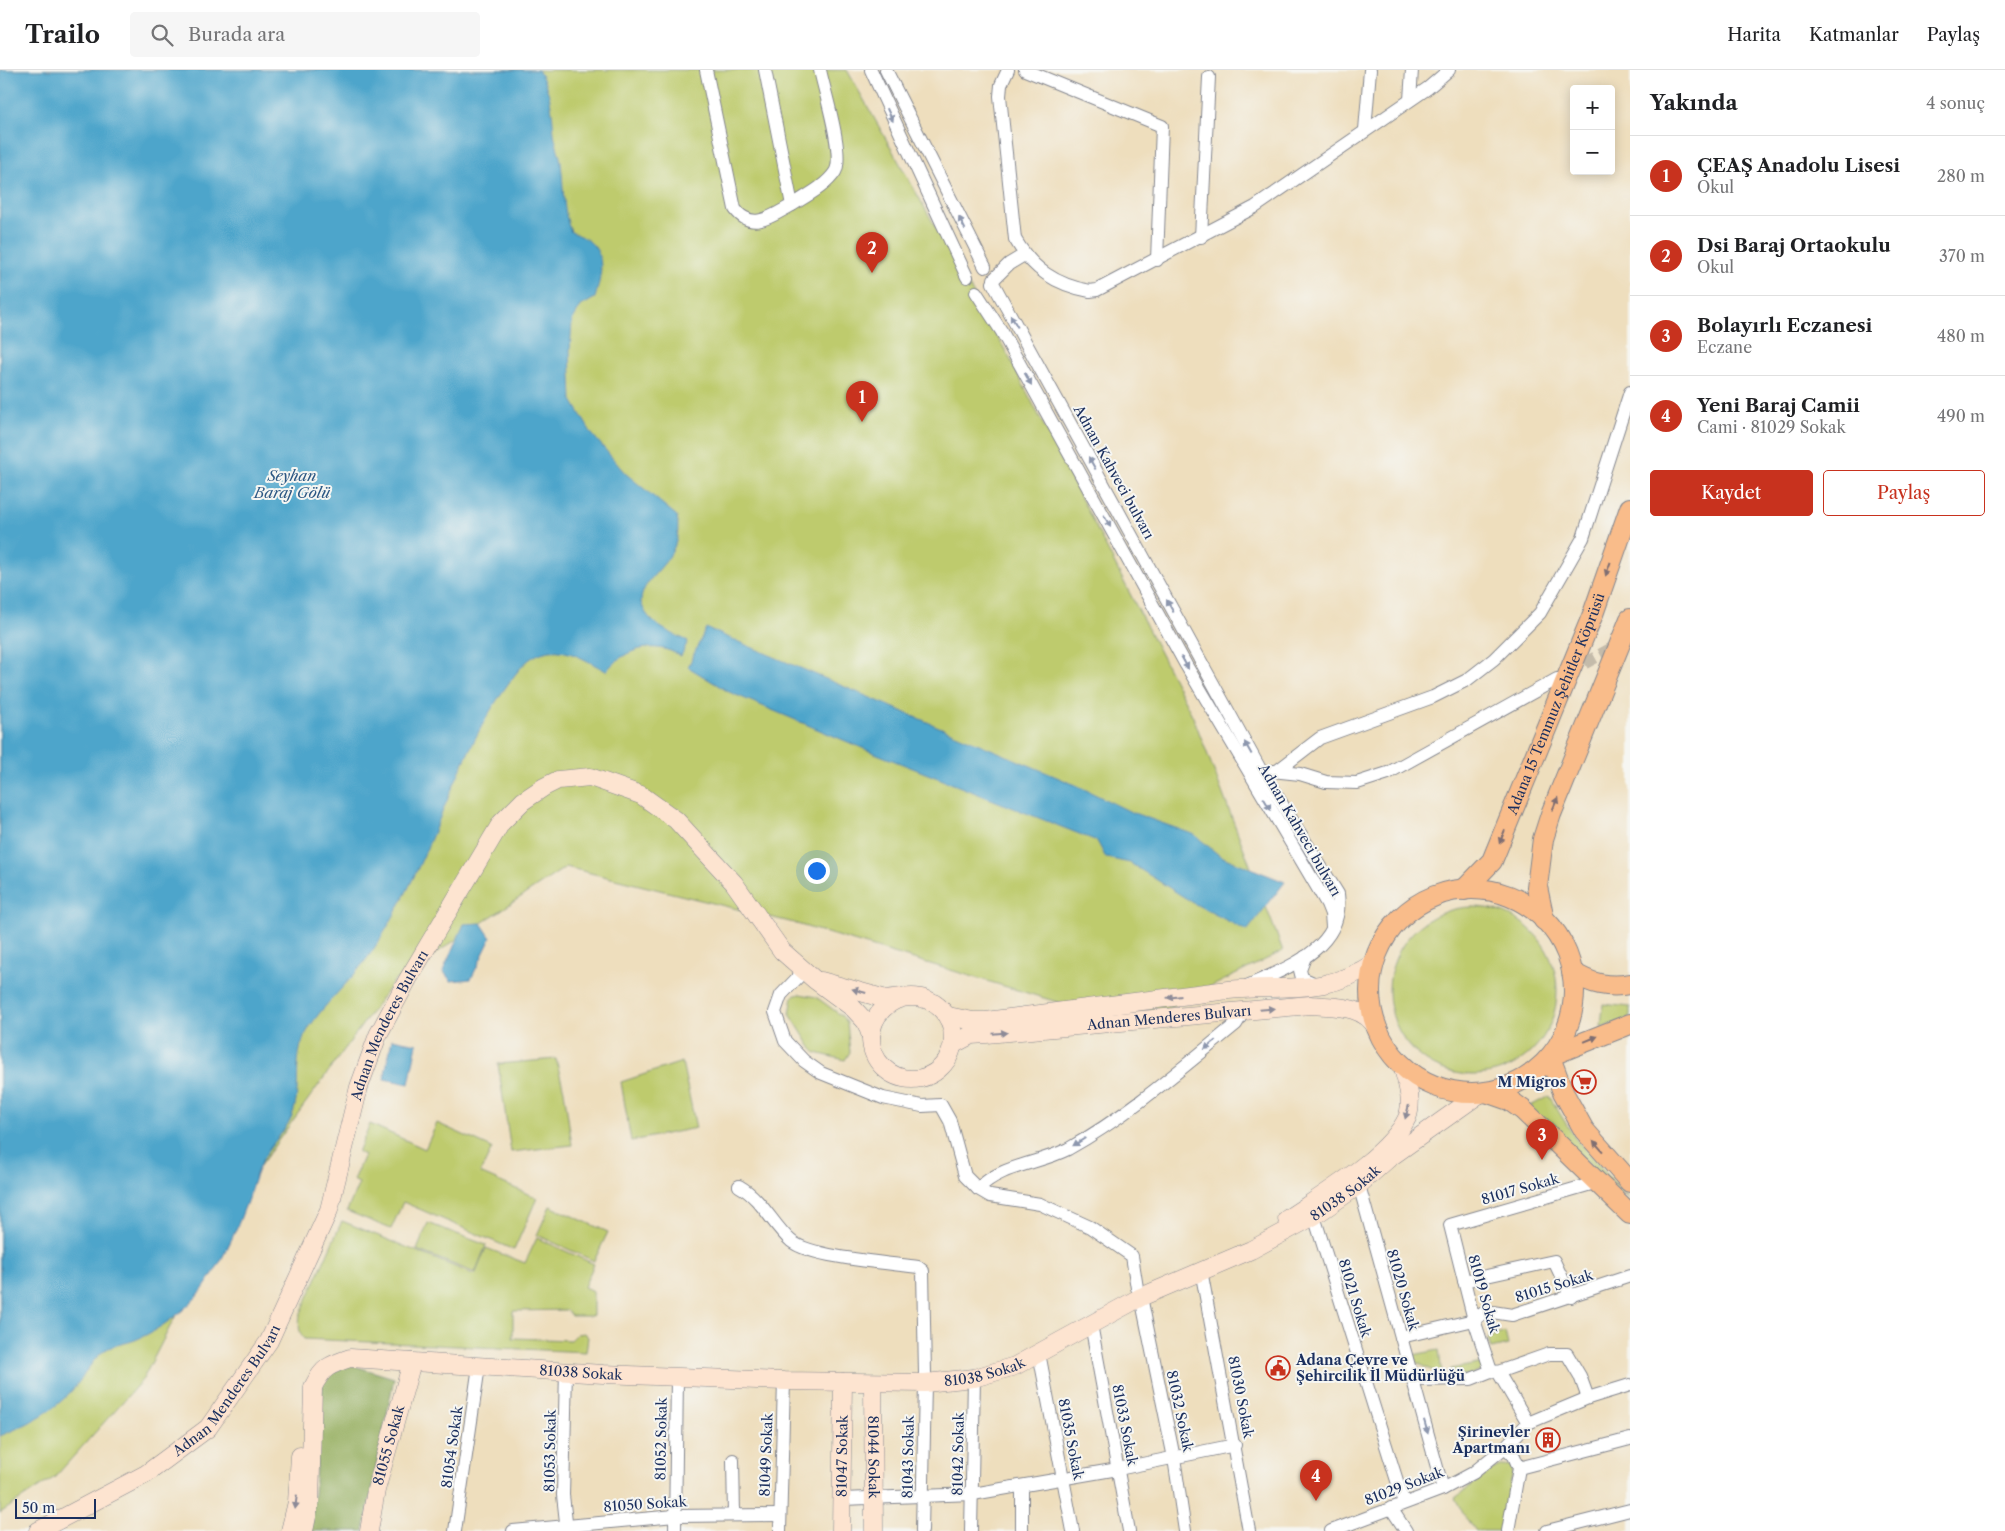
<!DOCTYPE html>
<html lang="tr">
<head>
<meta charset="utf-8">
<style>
	body { margin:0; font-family:"Libre Caslon Text",serif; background:#f6f6f6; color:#202124 }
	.controls { position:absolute; right:15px; top:15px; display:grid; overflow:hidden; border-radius:5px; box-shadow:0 2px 12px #0003 }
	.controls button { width:45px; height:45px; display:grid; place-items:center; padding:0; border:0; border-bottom:1px solid #e0e0e0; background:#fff; color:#202124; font:25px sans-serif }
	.scale { position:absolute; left:15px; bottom:12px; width:81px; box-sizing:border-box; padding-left:5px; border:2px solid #1b2f5e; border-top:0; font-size:14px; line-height:18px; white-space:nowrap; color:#1b2f5e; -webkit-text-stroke:4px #f6f6f2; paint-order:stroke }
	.you { position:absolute; left:816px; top:800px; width:18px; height:18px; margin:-12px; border:4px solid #fff; border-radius:50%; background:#1a73e8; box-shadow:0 0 0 8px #1a73e833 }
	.badge { display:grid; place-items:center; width:32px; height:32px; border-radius:50%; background:#c8321e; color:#fff; font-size:16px; font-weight:700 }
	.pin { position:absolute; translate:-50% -41px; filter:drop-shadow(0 1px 2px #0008) }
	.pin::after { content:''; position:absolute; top:26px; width:18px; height:15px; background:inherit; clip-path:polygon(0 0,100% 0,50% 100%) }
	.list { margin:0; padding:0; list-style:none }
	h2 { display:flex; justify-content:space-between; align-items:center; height:65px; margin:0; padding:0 20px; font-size:21px }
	h2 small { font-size:16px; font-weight:400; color:#757577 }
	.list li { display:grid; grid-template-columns:32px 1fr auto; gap:15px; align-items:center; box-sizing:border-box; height:80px; padding:0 20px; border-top:1px solid #e0e0e0 }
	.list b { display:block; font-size:19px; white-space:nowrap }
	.list p { margin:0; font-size:16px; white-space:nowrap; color:#757577 }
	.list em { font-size:16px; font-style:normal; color:#757577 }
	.actions { display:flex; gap:10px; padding:15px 20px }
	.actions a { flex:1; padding:11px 0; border:1px solid #c8321e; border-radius:5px; text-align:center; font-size:18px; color:#c8321e }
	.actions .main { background:#c8321e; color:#fff }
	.icon { flex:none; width:28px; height:28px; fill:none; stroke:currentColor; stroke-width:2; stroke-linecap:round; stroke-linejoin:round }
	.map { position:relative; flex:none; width:1630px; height:1461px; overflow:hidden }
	header { display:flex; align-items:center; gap:30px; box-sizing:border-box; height:70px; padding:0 25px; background:#fff; border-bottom:1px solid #e0e0e0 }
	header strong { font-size:24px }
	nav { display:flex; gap:28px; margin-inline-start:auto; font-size:18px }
	.search { width:350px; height:45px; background:#f6f6f6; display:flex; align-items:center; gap:12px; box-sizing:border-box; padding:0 18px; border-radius:5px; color:#757577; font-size:19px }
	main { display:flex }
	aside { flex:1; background:#fff }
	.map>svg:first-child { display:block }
</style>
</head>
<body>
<header>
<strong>Trailo</strong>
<div class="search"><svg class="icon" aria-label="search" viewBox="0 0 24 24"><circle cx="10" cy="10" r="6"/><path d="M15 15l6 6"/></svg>Burada ara</div>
<nav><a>Harita</a><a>Katmanlar</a><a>Paylaş</a></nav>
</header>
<main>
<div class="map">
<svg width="1630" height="1461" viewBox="0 0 1630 1461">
	<rect width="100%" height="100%" fill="#f6f6f2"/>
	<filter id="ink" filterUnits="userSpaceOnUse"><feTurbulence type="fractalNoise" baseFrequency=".02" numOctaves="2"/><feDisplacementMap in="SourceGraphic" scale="10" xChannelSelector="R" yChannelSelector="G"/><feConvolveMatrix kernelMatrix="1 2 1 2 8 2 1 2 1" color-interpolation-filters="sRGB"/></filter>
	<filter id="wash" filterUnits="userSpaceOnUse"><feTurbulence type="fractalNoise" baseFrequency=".0096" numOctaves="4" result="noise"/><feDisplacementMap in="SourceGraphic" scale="20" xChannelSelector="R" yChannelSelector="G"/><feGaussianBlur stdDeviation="1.12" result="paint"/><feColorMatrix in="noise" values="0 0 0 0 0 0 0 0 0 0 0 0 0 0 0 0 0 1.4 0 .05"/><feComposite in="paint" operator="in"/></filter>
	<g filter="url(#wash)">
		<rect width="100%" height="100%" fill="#eedebd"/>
		<g fill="#becb6d" stroke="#6c7d66">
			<path d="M0,0h847l162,287 185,362 89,232 -149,74 -344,-103 -224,-55 -172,114 -158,218 -93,180 -88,98 -55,36z"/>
			<circle cx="1473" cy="921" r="84"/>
			<path d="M800,924l16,3 26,19 5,7 3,29 -5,8 -29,-7 -4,-4 -22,-35 3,-18z"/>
			<path d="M1603,934l27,3v11l-29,10z"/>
			<path d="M556,989l8,32 8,54 -61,7 -13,-88z"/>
			<path d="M682,992l14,66 -65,13 -10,-59z"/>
			<path d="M1549,1026l26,42 55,62 -103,-92z"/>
			<path d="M437,1053l55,25 -12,25 57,25 -23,52 -111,-48 -12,27 -44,-18 12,-28 -6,-3 11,-25 -6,-3 12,-28 55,25z"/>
			<path d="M550,1136l58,26 -14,29 -57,-26z"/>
			<path d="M342,1151l133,54 11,-27 39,15 12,-25 57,26 -10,23 9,4v25h-22l-4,-6 -54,1v27l58,2 6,-6 7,-1 4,4 -2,15 -282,-13c-6,-7 -5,-15 -4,-24z"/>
			<path d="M428,1153l58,22 -11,28 -58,-23z"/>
			<path d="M1505,1262l3,13 -17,4 -3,-11z"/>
			<path d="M1439,1280l3,25 -27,-13 -2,-7z"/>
			<path d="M1483,1293l3,6 -17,7 -18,-1v-6z"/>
			<path d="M1504,1395l7,1 2,5 -13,60h-24l-11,-14 -10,-19 42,-31z"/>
		</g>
		<path fill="#96af60" stroke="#586f5f" d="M348,1294l46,14 -30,153h-53l12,-152z"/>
		<g fill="#4ea5cb" stroke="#346a94">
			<path d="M0,0h538c13,20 14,40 16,63 1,10 6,20 7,30 3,24 1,46 10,69 36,12 33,35 24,66l-14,8 -9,15 -2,30 2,49 20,34 33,39 52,43c8,48 -36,57 -36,86 6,22 28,30 47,39l-7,15c-27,-16 -55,-8 -75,15 -23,-12 -47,-30 -73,-14 -10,6 -18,18 -25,27 -48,66 -69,149 -108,220 -12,23 -26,47 -43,67 -17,21 -41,41 -53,66 -11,24 -3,49 -10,73 -6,20 -22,32 -31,49 -9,16 -12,34 -19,50 -10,28 -24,56 -41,80 -15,20 -45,42 -68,51 -10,4 -20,4 -30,10 -13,9 -20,25 -30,37 -20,24 -46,37 -75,49z"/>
			<path d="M706,558l372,158 53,26 64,23 25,21 65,26 -38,49 -52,-27 -65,-41 -24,-5 -9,-17 -230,-91 -138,-58 -41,-25z"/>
			<path d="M481,853l10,15 -20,41 -20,2 -8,-10 21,-47z"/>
			<path d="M392,969l25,5 -8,40 -25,-5z"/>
		</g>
	</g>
	<g filter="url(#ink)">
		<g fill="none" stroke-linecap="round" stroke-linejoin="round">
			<path stroke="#c4bbaa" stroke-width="12" stroke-dasharray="12 6" stroke-linecap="butt" d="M1569,602l52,-29"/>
			<g stroke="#84868e" stroke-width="14">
				<g id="street">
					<path d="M706,0l29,139c17,23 37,7 57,-4"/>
					<path d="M765,0l27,135c14,-9 34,-19 43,-33 10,-16 -11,-82 -15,-102"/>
					<path d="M871,0l96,207"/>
					<path d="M886,0l99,197"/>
					<path d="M1008,0l-7,15 -1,11 15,143c17,30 41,46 75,52l7,-1 158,-83 173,-119 21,-18"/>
					<path d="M1025,0l137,56 -5,134"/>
					<path d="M1410,30l2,-30"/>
					<path d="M1365,60l5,-60"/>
					<path d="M1201,167l8,-160"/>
					<path d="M994,209l15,-15 15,-9"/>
					<path d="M993,213l267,486 78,125c7,54 -51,74 -91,92"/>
					<path d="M976,222l26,40 184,333 141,239 4,10 1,13"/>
					<path d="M1272,701l28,3 26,8 31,1 31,-10 169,-94"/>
					<path d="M1277,701l43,-33 113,-41 34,-17 27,-21 46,-46 43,-75 47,-146"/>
					<path d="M1305,887l-5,13 2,8 16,7"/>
					<path d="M804,901l-23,24 -6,17 10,29 19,20 17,12 62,25 39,8 19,-1 9,16 15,55 13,13 12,7 50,8 50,23 42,29 5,32"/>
					<path d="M1359,1115l84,304"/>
					<path d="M739,1116c23,13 33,38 52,55 21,17 98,22 127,26l5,4 2,103"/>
					<path d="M978,1119c22,-24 61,-25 90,-40 61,-34 114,-81 168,-125l8,-13"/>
					<path d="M1314,1146l90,287"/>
					<path d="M1201,1200l48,261"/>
					<path d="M1464,1211l90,-20 17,36"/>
					<path d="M1141,1227l33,161 11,73"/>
					<path d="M1091,1254l38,207"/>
					<path d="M1401,1267l73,-17 12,-9 26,4 118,-39"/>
					<path d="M1039,1283l34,178"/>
					<path d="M566,1301l-3,124 4,36"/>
					<path d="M1491,1301l-17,-51 -24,-95 148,-43"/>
					<path d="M1498,1302l30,51"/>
					<path d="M1413,1310l58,-1 20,-8 7,1 51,-18h18l13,22 8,22"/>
					<path d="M1505,1377l9,9 5,12 -11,63"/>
					<path d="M733,1390l1,55"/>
					<path d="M1519,1398l111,-29"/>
					<path d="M842,1429l131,-5 145,-25 117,-24"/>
					<path d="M1391,1438l15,23"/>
					<path d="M455,1461l24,-165"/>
					<path d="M513,1461l162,-15 105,-1"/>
					<path d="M675,1461l2,-154"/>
					<path d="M780,1461l4,-150"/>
					<path d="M922,1461l3,-148"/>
					<path d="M971,1461l3,-153"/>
					<path d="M1022,1461v-45"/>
					<path d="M1331,1461l112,-42 30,-16 32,-26 23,-24 60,-25 42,-13"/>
					<path d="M1547,1461l83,-21"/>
				</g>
			</g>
			<g stroke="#84868e" stroke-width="19">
				<g id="secondary">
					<path d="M821,911l65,18 16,-2"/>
					<circle cx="912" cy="968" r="41"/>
					<path d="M948,946l25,5h13c81,-10 161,-21 242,-31 56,-6 96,7 147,-28"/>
					<path id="s1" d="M954,974l17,-9 15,-1 324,-29c24,2 54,-1 67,24"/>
					<path d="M1287,1149c35,-24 102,-63 120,-101 7,-16 -1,-38 -5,-53"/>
					<path id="s2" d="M873,1313l1,148"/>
					<path id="s3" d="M38,1461l108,-57 62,-46 61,-87 60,-131 30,-123 19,-52 30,-56 93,-156 22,-22 21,-14 14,-7 32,-3 51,18 35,25 58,63 48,68 33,29 38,28 13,14 5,14"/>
					<path d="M290,1461l7,-29 3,-46"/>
					<path id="s4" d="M304,1461l6,-29 3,-115c10,-20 16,-22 37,-29l253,16 181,7 141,2 49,-5 41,-12 126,-69 110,-47 63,-34 45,-31 29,-26 93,-66"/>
					<path id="s5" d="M369,1461l7,-41 36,-128"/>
					<path id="s6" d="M841,1461l2,-149"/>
				</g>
			</g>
			<g stroke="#84868e" stroke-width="22">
				<g id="primary">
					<circle cx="1472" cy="921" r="102"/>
					<path id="s7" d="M1464,820l28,-29 101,-247 37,-106"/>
					<path d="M1544,850l-7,-33 6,-48 8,-25 79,-195"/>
					<path d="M1572,902c19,12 36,16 58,12"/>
					<path d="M1552,985l78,-31"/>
					<path d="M1550,987l13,35 21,38 46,52"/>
					<path d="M1489,1023l20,7 14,10 107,104"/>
				</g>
			</g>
			<use href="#street" stroke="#fff" stroke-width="12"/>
			<use href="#secondary" stroke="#fde4d0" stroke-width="18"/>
			<use href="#primary" stroke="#f9bc8a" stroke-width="20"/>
		</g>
		<defs><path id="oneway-solid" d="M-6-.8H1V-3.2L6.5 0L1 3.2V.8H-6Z" transform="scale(1.25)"/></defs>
		<g fill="#8d97ae">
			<use href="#oneway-solid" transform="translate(890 45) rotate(65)"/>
			<use href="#oneway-solid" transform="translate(962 153) rotate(-117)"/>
			<use href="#oneway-solid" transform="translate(1014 251) rotate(-120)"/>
			<use href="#oneway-solid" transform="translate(1028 309) rotate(61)"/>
			<use href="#oneway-solid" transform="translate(1092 393) rotate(-119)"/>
			<use href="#oneway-solid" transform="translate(1107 451) rotate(61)"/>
			<use href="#oneway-solid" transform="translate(1170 536) rotate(-119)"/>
			<use href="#oneway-solid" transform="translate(1185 593) rotate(61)"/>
			<use href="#oneway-solid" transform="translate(1248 678) rotate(-119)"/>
			<use href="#oneway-solid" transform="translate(1267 734) rotate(60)"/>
			<use href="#oneway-solid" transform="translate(1210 975) rotate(141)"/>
			<use href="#oneway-solid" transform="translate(1079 1072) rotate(148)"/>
			<use href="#oneway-solid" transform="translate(1426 1357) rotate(74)"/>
		</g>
		<g fill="#7f6e72">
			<use href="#oneway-solid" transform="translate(1608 499) rotate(110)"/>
			<use href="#oneway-solid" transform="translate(1555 734) rotate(-68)"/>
			<use href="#oneway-solid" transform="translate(1502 767) rotate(112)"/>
			<use href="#oneway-solid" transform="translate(1591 969) rotate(-22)"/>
			<use href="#oneway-solid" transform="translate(1598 1076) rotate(-131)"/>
		</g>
		<g fill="#8c8a97">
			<use href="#oneway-solid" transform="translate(859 921) rotate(-164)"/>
			<use href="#oneway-solid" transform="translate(1174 927) rotate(173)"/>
			<use href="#oneway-solid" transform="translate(1267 939) rotate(-5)"/>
			<use href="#oneway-solid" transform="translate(1000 963) rotate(-5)"/>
			<use href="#oneway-solid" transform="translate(1407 1042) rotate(105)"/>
			<use href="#oneway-solid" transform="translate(296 1432) rotate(97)"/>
		</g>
	</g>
	<defs>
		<g id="supermarket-ring" transform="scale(1.25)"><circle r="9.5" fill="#f6f6f2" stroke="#c8321e" stroke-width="1.5"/><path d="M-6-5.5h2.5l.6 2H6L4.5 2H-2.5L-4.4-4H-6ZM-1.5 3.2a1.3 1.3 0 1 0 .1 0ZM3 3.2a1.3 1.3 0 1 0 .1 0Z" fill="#c8321e"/></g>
		<g id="civic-ring" transform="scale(1.25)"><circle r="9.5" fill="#f6f6f2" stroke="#c8321e" stroke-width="1.5"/><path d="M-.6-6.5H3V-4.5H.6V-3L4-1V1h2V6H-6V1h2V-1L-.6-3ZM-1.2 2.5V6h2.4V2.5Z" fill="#c8321e"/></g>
		<g id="building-ring" transform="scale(1.25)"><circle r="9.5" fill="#f6f6f2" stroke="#c8321e" stroke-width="1.5"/><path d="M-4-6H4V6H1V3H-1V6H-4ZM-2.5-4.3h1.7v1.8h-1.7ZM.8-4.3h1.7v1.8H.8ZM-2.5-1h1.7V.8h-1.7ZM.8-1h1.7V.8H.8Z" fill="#c8321e"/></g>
	</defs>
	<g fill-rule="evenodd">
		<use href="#supermarket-ring" x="1584" y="1012"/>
		<use href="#civic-ring" x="1278" y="1298"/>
		<use href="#building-ring" x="1548" y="1370"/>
	</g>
	<g text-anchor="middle" stroke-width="4" stroke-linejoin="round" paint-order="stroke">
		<g font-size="14" fill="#1b2f5e" stroke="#f6f6f2">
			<text transform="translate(1114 402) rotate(61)" y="5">Adnan Kahveci bulvarı</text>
			<text dy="5" stroke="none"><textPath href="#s7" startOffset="210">Adana 15 Temmuz Şehitler Köprüsü</textPath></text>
			<text transform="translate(1300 760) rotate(60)" y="5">Adnan Kahveci bulvarı</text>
			<text dy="5" stroke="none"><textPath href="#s1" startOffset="218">Adnan Menderes Bulvarı</textPath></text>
			<text dy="5" stroke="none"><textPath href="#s3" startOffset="645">Adnan Menderes Bulvarı</textPath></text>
			<text transform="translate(1520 1119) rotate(-16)" y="5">81017 Sokak</text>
			<text dy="5" stroke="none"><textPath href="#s4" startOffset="1235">81038 Sokak</textPath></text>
			<text transform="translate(1554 1216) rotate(-17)" y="5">81015 Sokak</text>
			<text transform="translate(1403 1220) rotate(74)" y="5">81020 Sokak</text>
			<text transform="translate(1484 1224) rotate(74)" y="5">81019 Sokak</text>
			<text transform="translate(1355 1228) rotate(73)" y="5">81021 Sokak</text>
			<text dy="5" stroke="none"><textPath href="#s4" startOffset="830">81038 Sokak</textPath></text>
			<text dy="5" stroke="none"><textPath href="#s4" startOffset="425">81038 Sokak</textPath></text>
			<text dy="5" stroke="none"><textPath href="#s3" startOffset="240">Adnan Menderes Bulvarı</textPath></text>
			<text transform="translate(1241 1327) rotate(79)" y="5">81030 Sokak</text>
			<text transform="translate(1180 1341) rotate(78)" y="5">81032 Sokak</text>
			<text transform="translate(1125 1355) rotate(79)" y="5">81033 Sokak</text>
			<text transform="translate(661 1369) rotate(-89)" y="5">81052 Sokak</text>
			<text transform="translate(1071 1369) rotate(79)" y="5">81035 Sokak</text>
			<text dy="5" stroke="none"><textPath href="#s5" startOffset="88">81055 Sokak</textPath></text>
			<text transform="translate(452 1377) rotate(-82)" y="5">81054 Sokak</text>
			<text transform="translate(550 1381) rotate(-89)" y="5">81053 Sokak</text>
			<text transform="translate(958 1384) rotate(-89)" y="5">81042 Sokak</text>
			<text transform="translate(766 1385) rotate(-88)" y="5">81049 Sokak</text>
			<text dy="5" stroke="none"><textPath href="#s6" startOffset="75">81047 Sokak</textPath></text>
			<text dy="5" stroke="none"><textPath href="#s2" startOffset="74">81044 Sokak</textPath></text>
			<text transform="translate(908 1387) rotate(-89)" y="5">81043 Sokak</text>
			<text transform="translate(1404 1416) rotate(-21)" y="5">81029 Sokak</text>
			<text transform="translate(645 1434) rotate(-4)" y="5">81050 Sokak</text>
		</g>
		<g font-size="14" font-weight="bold" fill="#1b2f5e" stroke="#f6f6f2" text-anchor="end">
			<text x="1566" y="1017">M Migros</text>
			<text x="1296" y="1295" text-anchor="start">Adana Çevre ve<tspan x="1296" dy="16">Şehircilik İl Müdürlüğü</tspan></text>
			<text x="1530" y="1367">Şirinevler<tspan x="1530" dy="16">Apartmanı</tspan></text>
		</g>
		<g font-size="15" font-style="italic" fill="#2d5884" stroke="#f6f6f2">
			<text x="292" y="411">Seyhan<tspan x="292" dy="17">Baraj Gölü</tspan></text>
		</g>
	</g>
</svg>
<div class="controls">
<button>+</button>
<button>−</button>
</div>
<div class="scale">50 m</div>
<div class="you"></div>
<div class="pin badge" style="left:862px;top:352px">1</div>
<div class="pin badge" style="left:872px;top:203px">2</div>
<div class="pin badge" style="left:1542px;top:1090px">3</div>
<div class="pin badge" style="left:1316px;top:1431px">4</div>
</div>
<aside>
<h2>Yakında<small>4 sonuç</small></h2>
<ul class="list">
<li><span class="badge">1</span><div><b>ÇEAŞ Anadolu Lisesi</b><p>Okul</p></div><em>280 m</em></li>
<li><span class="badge">2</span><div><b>Dsi Baraj Ortaokulu</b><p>Okul</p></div><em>370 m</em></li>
<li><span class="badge">3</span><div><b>Bolayırlı Eczanesi</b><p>Eczane</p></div><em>480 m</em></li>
<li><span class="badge">4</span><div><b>Yeni Baraj Camii</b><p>Cami · 81029 Sokak</p></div><em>490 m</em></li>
</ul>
<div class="actions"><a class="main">Kaydet</a><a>Paylaş</a></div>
</aside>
</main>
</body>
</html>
